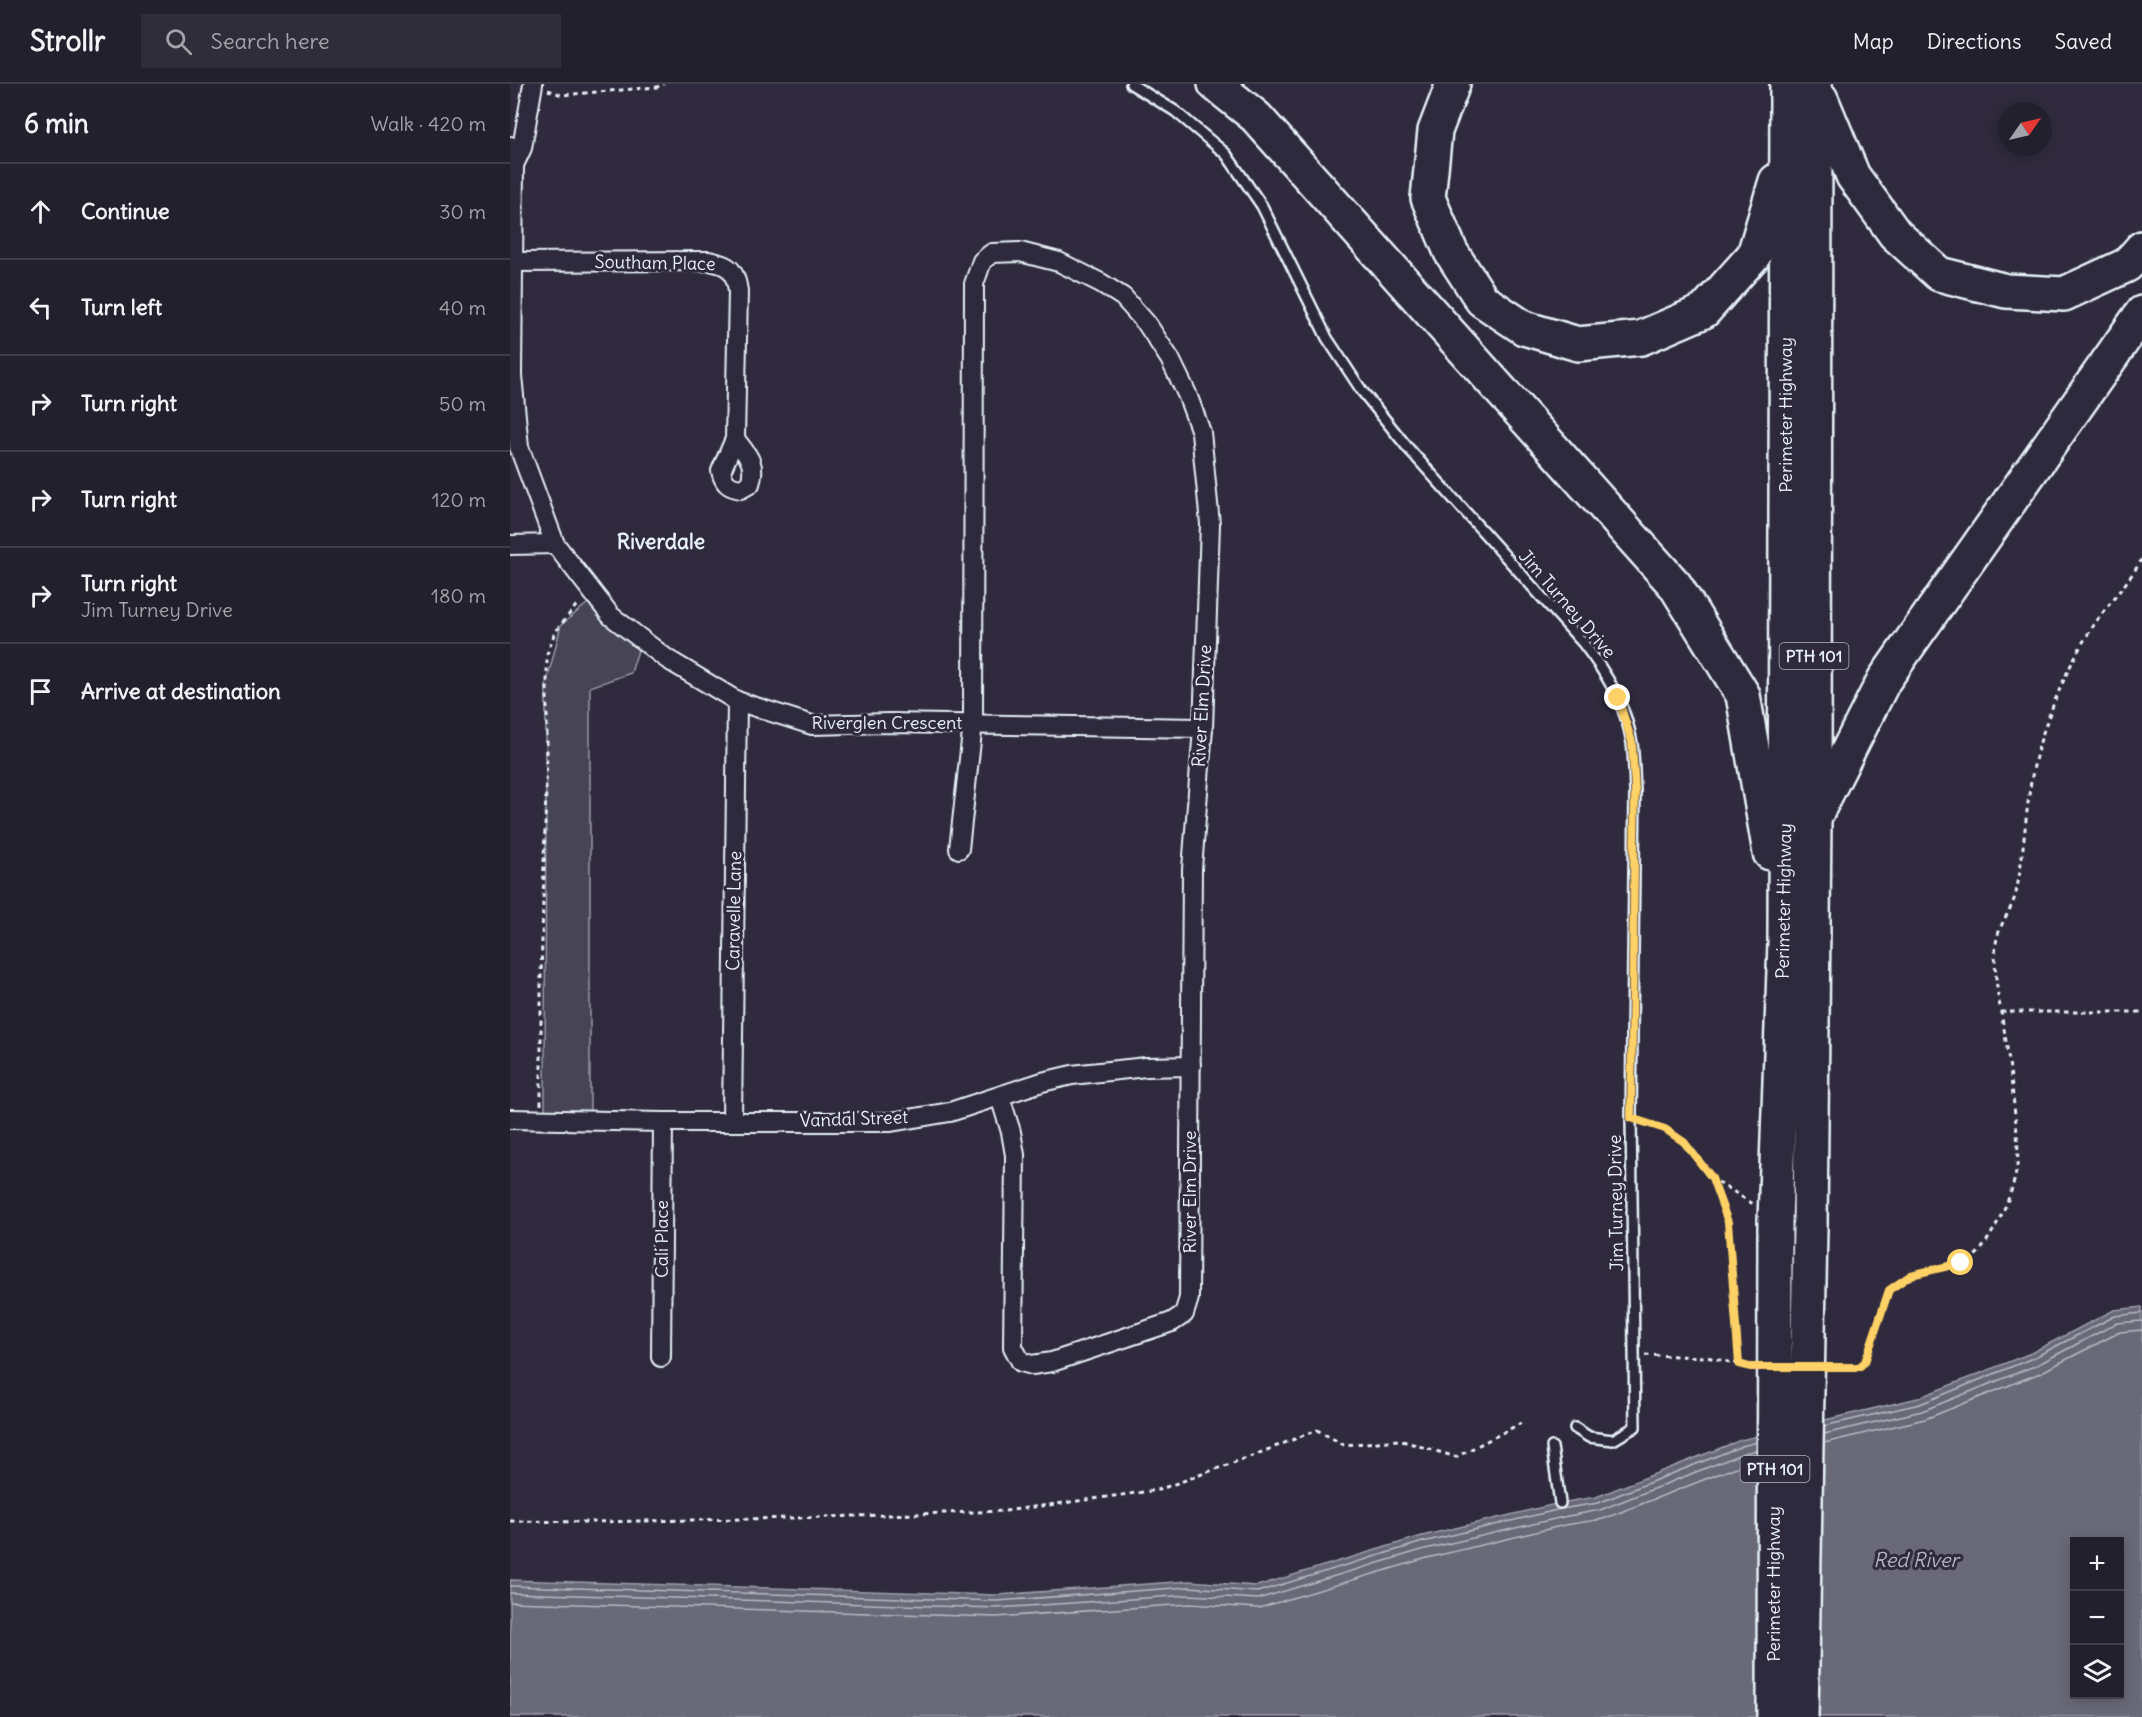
<!DOCTYPE html>
<html lang="en">
<head>
<meta charset="utf-8">
<style>
	body { margin:0; font-family:Delius,sans-serif; background:#2f2d3a; color:#f1f3f6 }
	.controls { position:absolute; right:18px; bottom:18px; display:grid; overflow:hidden; border-radius:0px; box-shadow:0 3px 15px #0003 }
	.controls button { width:54px; height:54px; display:grid; place-items:center; padding:0; border:0; border-bottom:2px solid #403e4a; background:#23202e; color:#f1f3f6; font:30px sans-serif }
	.compass { position:absolute; left:1488px; top:18px; width:54px; height:54px; border-radius:50%; background:#23202e; box-shadow:0 3px 15px #0003; rotate:56deg }
	.stop { position:absolute; width:18px; height:18px; margin:-14px; border:4px solid #ffd166; border-radius:50%; background:#fff }
	.stop.end { background:#ffd166; border-color:#fff; box-shadow:0 2px 6px #0008 }
	.list { margin:0; padding:0; list-style:none }
	h2 { display:flex; justify-content:space-between; align-items:center; height:78px; margin:0; padding:0 24px; font-size:26px }
	h2 small { font-size:20px; font-weight:400; color:#a3a3aa }
	.list li { display:grid; grid-template-columns:39px 1fr auto; gap:18px; align-items:center; box-sizing:border-box; height:96px; padding:0 24px; border-top:2px solid #403e4a }
	.list b { display:block; font-size:22px; white-space:nowrap }
	.list p { margin:0; font-size:20px; white-space:nowrap; color:#a3a3aa }
	.list em { font-size:20px; font-style:normal; color:#a3a3aa }
	.icon { flex:none; width:33px; height:33px; fill:none; stroke:currentColor; stroke-width:2; stroke-linecap:round; stroke-linejoin:round }
	.map { position:relative; flex:none; width:1632px; height:1633px; overflow:hidden }
	header { display:flex; align-items:center; gap:36px; box-sizing:border-box; height:84px; padding:0 30px; background:#23202e; border-bottom:2px solid #403e4a }
	header strong { font-size:28px }
	nav { display:flex; gap:33px; margin-inline-start:auto; font-size:21px }
	.search { width:420px; height:54px; background:#2f2d3a; display:flex; align-items:center; gap:15px; box-sizing:border-box; padding:0 21px; border-radius:0px; color:#a3a3aa; font-size:22px }
	main { display:flex }
	aside { flex:1; background:#23202e }
	.map>svg:first-child { display:block }
</style>
</head>
<body>
<header>
<strong>Strollr</strong>
<div class="search"><svg class="icon" aria-label="search" viewBox="0 0 24 24"><circle cx="10" cy="10" r="6"/><path d="M15 15l6 6"/></svg>Search here</div>
<nav><a>Map</a><a>Directions</a><a>Saved</a></nav>
</header>
<main>
<aside>
<h2>6 min<small>Walk · 420 m</small></h2>
<ul class="list">
<li><svg class="icon" aria-label="ahead" viewBox="0 0 24 24"><path d="M12 20V5M6 11l6-6 6 6"/></svg><div><b>Continue</b></div><em>30 m</em></li>
<li><svg class="icon" aria-label="left" viewBox="0 0 24 24"><path d="M17 20v-9H6M10 6l-5 5 5 5"/></svg><div><b>Turn left</b></div><em>40 m</em></li>
<li><svg class="icon" aria-label="right" viewBox="0 0 24 24"><path d="M7 20v-9h11M14 6l5 5-5 5"/></svg><div><b>Turn right</b></div><em>50 m</em></li>
<li><svg class="icon" aria-label="right" viewBox="0 0 24 24"><path d="M7 20v-9h11M14 6l5 5-5 5"/></svg><div><b>Turn right</b></div><em>120 m</em></li>
<li><svg class="icon" aria-label="right" viewBox="0 0 24 24"><path d="M7 20v-9h11M14 6l5 5-5 5"/></svg><div><b>Turn right</b><p>Jim Turney Drive</p></div><em>180 m</em></li>
<li><svg class="icon" aria-label="arrive" viewBox="0 0 24 24"><path d="M6 21V4h12l-3 4 3 4H6"/></svg><div><b>Arrive at destination</b></div></li>
</ul>
</aside>
<div class="map">
<svg width="1632" height="1633" viewBox="0 0 1632 1633">
	<rect width="100%" height="100%" fill="#2f2a3d"/>
	<filter id="ink" filterUnits="userSpaceOnUse"><feTurbulence type="fractalNoise" baseFrequency=".0167" numOctaves="2"/><feDisplacementMap in="SourceGraphic" scale="12" xChannelSelector="R" yChannelSelector="G"/><feConvolveMatrix kernelMatrix="1 2 1 2 8 2 1 2 1" color-interpolation-filters="sRGB"/></filter>
	<g filter="url(#ink)">
		<path fill="#464455" stroke="#979aa6" stroke-width="1.5" d="M78,519l51,44 -8,26 -41,14v434l-45,-6 1,-430 15,-60z"/>
		<path fill="#696978" stroke="#9c9fab" stroke-width="1.5" fill-rule="evenodd" d="M1632,1223v410h-1632v-137l487,15 192,-14 68,5 165,-50 138,-33 36,-6 145,-57 177,-42 113,-45 83,-43zM1564,1458h46v152h-46z"/>
		<g fill="none" stroke-linecap="round" stroke-linejoin="round">
			<g stroke="#b5bbc5" stroke-width="1.5">
				<path d="M1314,1342l96,-22 113,-46 82,-42 27,-3"/>
				<path d="M1314,1350l98,-23 115,-46 80,-42 25,-2"/>
				<path d="M1314,1359l101,-24 115,-46 80,-41 22,-2"/>
				<path d="M0,1502l487,15 192,-14 68,5 166,-50 138,-33 37,-6 144,-57 15,-4"/>
				<path d="M0,1509l487,15 192,-13 69,4 167,-50 138,-32 37,-7 144,-57 13,-3"/>
				<path d="M0,1518l486,15 193,-13 70,4 168,-50 138,-33 38,-6 154,-60"/>
			</g>
			<g stroke="#e8f1f8" stroke-width="14">
				<g id="service">
					<path d="M621,0l44,27 51,43 36,52 65,132 35,53 46,57 175,195c23,30 43,62 49,100 2,15 2,31 3,47l-4,328 4,309 -22,13 -24,-3 -14,-9"/>
					<path d="M1042,1363l8,56"/>
				</g>
			</g>
			<g stroke="#e8f1f8" stroke-width="22">
				<g id="minor">
					<path d="M0,62l4,19 -2,210 7,72 36,97 56,72 56,43 70,42 75,24 77,-2 314,5"/>
					<path d="M4,81l8,-17 11,-64"/>
					<path d="M0,178l199,-1c21,4 26,9 29,30l-3,148 -14,32c3,12 7,16 20,18l9,-5c7,-21 -3,-29 -15,-45"/>
					<path d="M0,461l45,-1"/>
					<path d="M449,765l14,-126 1,-439 8,-23 10,-8 28,-1 39,10 42,21 22,14 24,27 23,35 17,35 14,38 9,92 -7,204 -11,141 -3,429 -5,16 -12,8 -120,40 -20,3 -11,-3 -8,-15 2,-192 -4,-23 -11,-35"/>
					<path d="M0,1035l153,3h228l59,-10 92,-30 30,-7 74,-8 45,-1"/>
					<path d="M222,1037l5,-420"/>
					<path d="M151,1273l2,-235"/>
				</g>
			</g>
			<g stroke="#e8f1f8" stroke-width="38">
				<g id="motorway">
					<path d="M705,0l41,33 419,468 68,110 27,158"/>
					<path d="M943,0l-18,47 -7,67 23,54 31,48 42,28 54,16 63,-6 63,-27 50,-56 22,-74"/>
					<path d="M1311,15l32,77 42,58 44,40 67,17 58,3 63,-29 15,-17"/>
					<path d="M1307,728l67,-132 258,-367"/>
					<path d="M1265,1137l10,-279 2,-858"/>
					<path d="M1300,1143l4,-408 1,-735"/>
				</g>
			</g>
			<g stroke="#e8f1f8" stroke-width="3" stroke-dasharray="4.5 4.5" stroke-linecap="butt">
				<path d="M38,6l14,5 95,-8 7,-3"/>
				<path d="M1491,928h141"/>
				<path d="M31,1021v-127l6,-228v-96l8,-22 24,-30"/>
				<path d="M1133,1038l22,7 19,13 28,36 41,26"/>
				<path d="M1202,1094l16,44 11,142"/>
				<path d="M1135,1271l62,2 45,10"/>
				<path d="M1320,1284l29,-1 6,-5 24,-72c7,-5 14,-11 23,-15 22,-8 55,-5 70,-27 16,-23 32,-55 35,-83 2,-16 0,-34 -2,-50 -3,-29 -6,-57 -11,-86 -5,-27 -11,-57 -8,-85 2,-19 16,-34 20,-51 10,-48 9,-96 22,-144 10,-36 34,-93 56,-124 15,-22 34,-42 48,-66"/>
				<path d="M0,1437l81,1 204,-4 210,-7 153,-21 94,-34 65,-26 27,15 55,-5 57,17 65,-34"/>
			</g>
			<use href="#service" stroke="#2f2a3d" stroke-width="9"/>
			<use href="#minor" stroke="#2f2a3d" stroke-width="18"/>
			<use href="#motorway" stroke="#2f2a3d" stroke-width="33"/>
			<g stroke="#e8f1f8" stroke-width="38" stroke-linecap="butt">
				<g id="motorway-bridge">
					<path d="M1264,1633l1,-496"/>
					<path d="M1291,1633l9,-490"/>
				</g>
			</g>
			<use href="#motorway-bridge" stroke="#2f2a3d" stroke-width="33"/>
		</g>
	</g>
	<g fill="none" stroke-linecap="round" stroke-linejoin="round" filter="url(#ink)">
		<path stroke="#ffd166" stroke-width="8" d="M1108,614l14,44 3,48 -4,328 34,11 19,13 28,36 16,44 11,142 11,3h109l6,-5 24,-72 22,-15 50,-12"/>
	</g>
	<g text-anchor="middle" stroke-width="6" stroke-linejoin="round" paint-order="stroke">
		<g fill="#2f2a3d" stroke="#b0b5c0" stroke-width="1.5">
			<rect x="1269.5" y="559" width="69" height="26" rx="4.5"/>
			<rect x="1230.5" y="1372" width="69" height="26" rx="4.5"/>
		</g>
		<g font-size="16" font-weight="bold" fill="#e8f1f8">
			<text x="1304" y="578">PTH 101</text>
			<text x="1265" y="1391">PTH 101</text>
		</g>
		<g font-size="18" fill="#e8f1f8" stroke="#2f2a3d">
			<text transform="translate(145 179) rotate(1)" y="6">Southam Place</text>
			<text transform="translate(1276 331) rotate(-90)" y="6">Perimeter Highway</text>
			<text transform="translate(1057 520) rotate(49)" y="6">Jim Turney Drive</text>
			<text transform="translate(692 622) rotate(-87)" y="6">River Elm Drive</text>
			<text x="377" y="645">Riverglen Crescent</text>
			<text transform="translate(1274 817) rotate(-89)" y="6">Perimeter Highway</text>
			<text transform="translate(224 827) rotate(-89)" y="6">Caravelle Lane</text>
			<text transform="translate(344 1035) rotate(-2)" y="6">Vandal Street</text>
			<text transform="translate(680 1108) rotate(-90)" y="6">River Elm Drive</text>
			<text transform="translate(1106 1119) rotate(-91)" y="6">Jim Turney Drive</text>
			<text transform="translate(152 1155) rotate(-90)" y="6">Cali Place</text>
			<text transform="translate(1264 1500) rotate(-90)" y="6">Perimeter Highway</text>
		</g>
		<g font-size="20" font-style="italic" fill="#afb4be" stroke="#2f2a3d">
			<text x="1406" y="1483">Red River</text>
		</g>
		<g font-size="21" font-weight="bold" fill="#e8f1f8" stroke="#2f2a3d">
			<text x="151" y="465">Riverdale</text>
		</g>
	</g>
</svg>
<div class="controls">
<button>+</button>
<button>−</button>
<button><svg class="icon" aria-label="layers" viewBox="0 0 24 24"><path d="M12 4l9 5-9 5-9-5zM3 14l9 5 9-5"/></svg></button>
</div>
<svg class="compass" viewBox="-18 -18 36 36"><path d="M0-13l5 13h-10z" fill="#e53935"/><path d="M0 13l5-13h-10z" fill="#a3a3aa"/></svg>
<div class="stop" style="left:1451px;top:1179px"></div>
<div class="stop end" style="left:1108px;top:614px"></div>
</div>
</main>
</body>
</html>
